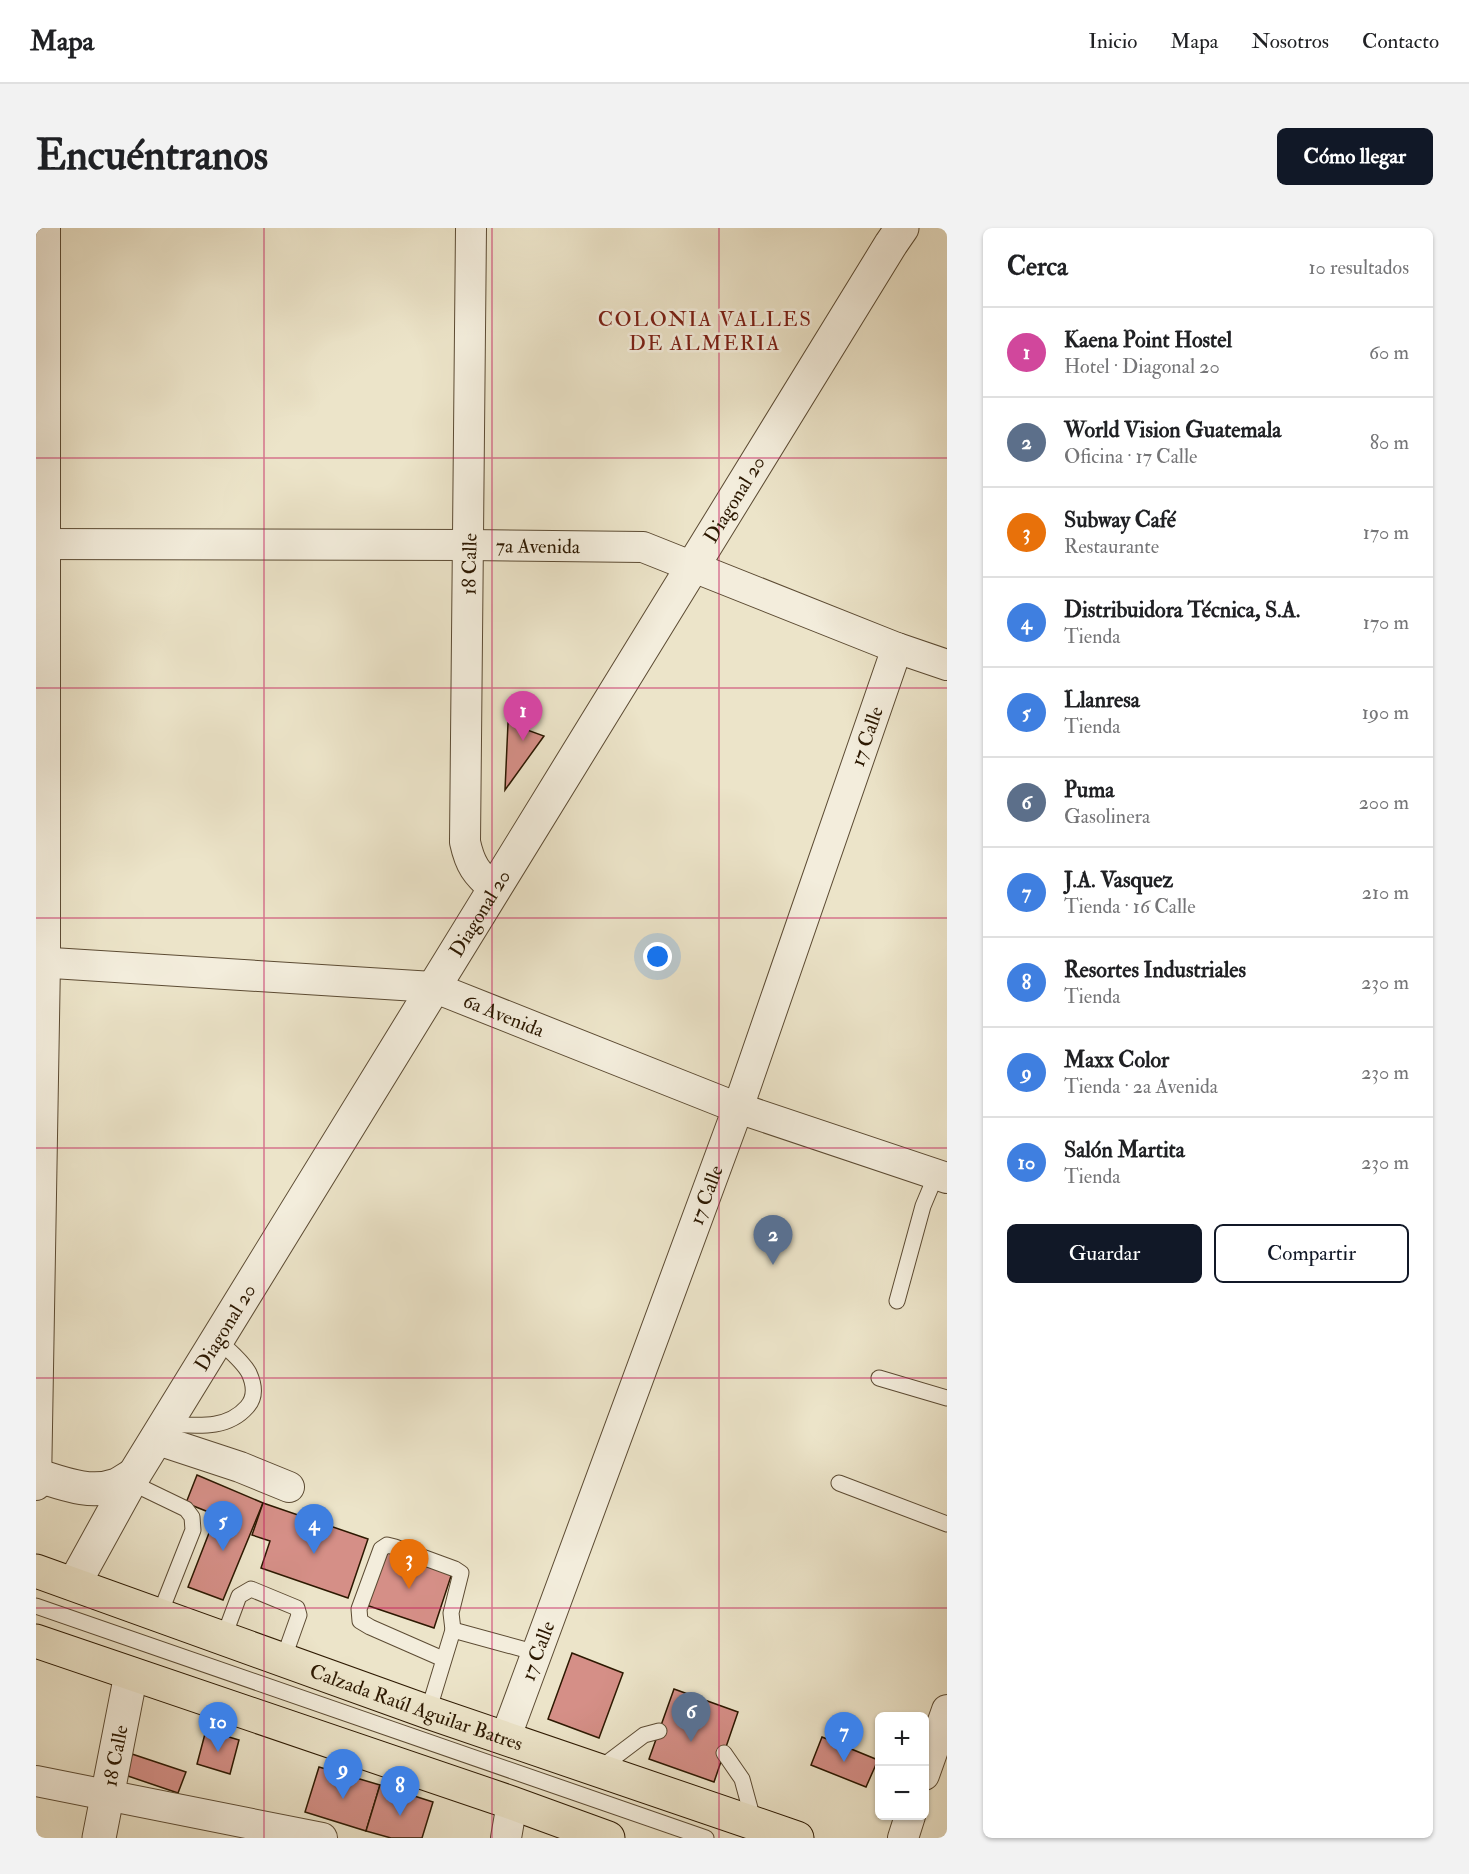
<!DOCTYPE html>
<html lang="es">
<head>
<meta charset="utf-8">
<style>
	body { margin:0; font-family:"IM FELL Double Pica",serif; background:#f2f2f2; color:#202124 }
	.controls { position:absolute; right:18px; bottom:18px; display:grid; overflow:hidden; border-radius:9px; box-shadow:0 2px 4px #0004 }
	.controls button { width:54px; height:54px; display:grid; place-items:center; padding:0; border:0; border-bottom:2px solid #e0e0e0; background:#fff; color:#202124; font:30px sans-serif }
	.you { position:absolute; left:622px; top:729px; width:21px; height:21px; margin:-15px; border:4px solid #fff; border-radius:50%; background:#1a73e8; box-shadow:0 0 0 9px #1a73e833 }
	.badge { display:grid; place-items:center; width:39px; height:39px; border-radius:50%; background:#111827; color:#fff; font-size:20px; font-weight:700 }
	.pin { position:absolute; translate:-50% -50px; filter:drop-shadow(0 2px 3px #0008) }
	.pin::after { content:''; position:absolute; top:32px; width:21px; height:18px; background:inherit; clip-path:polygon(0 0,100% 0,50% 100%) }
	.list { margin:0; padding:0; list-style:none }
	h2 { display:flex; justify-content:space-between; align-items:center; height:78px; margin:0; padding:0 24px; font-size:26px }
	h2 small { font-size:20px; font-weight:400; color:#757577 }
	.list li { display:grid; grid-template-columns:39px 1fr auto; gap:18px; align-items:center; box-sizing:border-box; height:90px; padding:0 24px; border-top:2px solid #e0e0e0 }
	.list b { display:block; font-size:22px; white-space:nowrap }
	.list p { margin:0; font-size:20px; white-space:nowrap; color:#757577 }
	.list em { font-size:20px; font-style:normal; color:#757577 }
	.actions { display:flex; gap:12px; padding:18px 24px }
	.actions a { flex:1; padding:14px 0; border:2px solid #111827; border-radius:9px; text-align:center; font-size:21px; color:#111827 }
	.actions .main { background:#111827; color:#fff }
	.map { position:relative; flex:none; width:911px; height:1610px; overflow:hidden; border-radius:9px }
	header { display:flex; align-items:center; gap:36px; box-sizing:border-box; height:84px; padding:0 30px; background:#fff; border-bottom:2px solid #e0e0e0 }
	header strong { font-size:28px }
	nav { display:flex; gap:33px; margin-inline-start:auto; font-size:21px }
	.intro { display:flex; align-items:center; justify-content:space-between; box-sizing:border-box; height:144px; padding:0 36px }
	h1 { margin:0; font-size:42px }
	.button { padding:15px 27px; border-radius:9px; background:#111827; color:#fff; font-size:21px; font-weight:700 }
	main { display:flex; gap:36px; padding:0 36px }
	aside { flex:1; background:#fff; border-radius:9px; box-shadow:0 2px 4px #0004 }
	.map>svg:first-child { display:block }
</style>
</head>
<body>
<header>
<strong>Mapa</strong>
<nav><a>Inicio</a><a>Mapa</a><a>Nosotros</a><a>Contacto</a></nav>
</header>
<div class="intro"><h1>Encuéntranos</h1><a class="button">Cómo llegar</a></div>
<main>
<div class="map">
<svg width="911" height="1610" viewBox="0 0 911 1610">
	<rect width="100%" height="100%" fill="#ece4c9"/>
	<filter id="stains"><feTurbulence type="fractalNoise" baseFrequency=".00333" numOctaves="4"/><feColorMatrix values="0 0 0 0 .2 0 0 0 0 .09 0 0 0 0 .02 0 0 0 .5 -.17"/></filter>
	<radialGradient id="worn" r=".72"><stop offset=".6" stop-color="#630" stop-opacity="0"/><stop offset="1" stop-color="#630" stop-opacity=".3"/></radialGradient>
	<g fill="#d58f87" stroke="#2c1801" stroke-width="1.5">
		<path d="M472,495l36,13 -39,54z"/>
		<path d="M161,1247l66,28 -40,97 -35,-13 28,-72 -30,-12z"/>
		<path d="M227,1275l105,36 -20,59 -87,-30 9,-27 -18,-6z"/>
		<path d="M348,1322l68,23 -18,55 -68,-23z"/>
		<path d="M536,1425l51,20 -24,65 -51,-19z"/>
		<path d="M638,1461l64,23 -24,70 -65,-23z"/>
		<path d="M170,1502l33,10 -9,34 -33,-10z"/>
		<path d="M786,1509l56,23 -12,27 -55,-22z"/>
		<path d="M93,1525l57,19 -8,21 -56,-19z"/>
		<path d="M283,1539l61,18 -14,46 -61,-19z"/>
		<path d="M344,1557l53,17 -11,36h-31l-25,-7z"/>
	</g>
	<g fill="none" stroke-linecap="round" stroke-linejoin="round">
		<g stroke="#5c4b33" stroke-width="17">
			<g id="service">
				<path d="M861,1073l26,-95 13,-31"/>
				<path d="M843,1150l68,20"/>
				<path d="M129,1196c29,1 61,7 82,-17 9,-10 7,-23 2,-34 -7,-13 -22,-24 -32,-34"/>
				<path d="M94,1254l56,27 6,8 1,13 -34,86"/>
				<path d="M803,1255l108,41"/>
				<path d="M0,1378l670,232"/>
				<path d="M187,1411l16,-43 12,-7 46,19 2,7 -16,45"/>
				<path d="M407,1431l-73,-32 -10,-6 -1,-12 22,-60 6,-4 8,2 60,22 6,4 -10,40 2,17"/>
				<path d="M392,1484l25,-82 84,23"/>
				<path d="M688,1525l18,26 12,44"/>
				<path d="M563,1541l45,-34 15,-4"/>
			</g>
		</g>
		<g stroke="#5c4b33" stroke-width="32">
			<g id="minor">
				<path d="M435,0l-6,614c5,23 11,31 29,47"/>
				<path id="s1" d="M0,316l433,1 174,2 254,101 50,17"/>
				<path id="s2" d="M0,734l397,25 305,121 209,70"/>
				<path d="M119,1211l85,28 49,20"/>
				<path d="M0,1257l9,-523v-734"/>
				<path id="s3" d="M469,1511l233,-631 159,-460"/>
				<path d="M888,1547l23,-65"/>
				<path d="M0,1553l286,57"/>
				<path d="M470,1610l6,-35"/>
				<path d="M867,1610l7,-22"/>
			</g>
		</g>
		<g stroke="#5c4b33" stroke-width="35">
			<g id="tertiary">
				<path d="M0,1247c26,8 54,20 81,10 6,-3 11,-7 17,-10"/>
				<path id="s4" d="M38,1356l60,-109 757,-1231 11,-16"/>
				<path id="s5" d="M63,1610l32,-164"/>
			</g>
		</g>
		<g stroke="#2c1801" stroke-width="35">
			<g id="trunk">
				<path id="s6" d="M0,1343l392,141 369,126"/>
				<path d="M0,1413l476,162 96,35"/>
			</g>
		</g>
		<use href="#service" stroke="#f3eddc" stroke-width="15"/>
		<use href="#minor" stroke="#f3eddc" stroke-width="30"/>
		<use href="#tertiary" stroke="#f3eddc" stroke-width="33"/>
		<use href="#trunk" stroke="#ece4c9" stroke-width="33"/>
	</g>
	<path fill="none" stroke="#c2185b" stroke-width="1.5" stroke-opacity="0.55" d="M228,0v1610M456,0v1610M683,0v1610M0,230h911M0,460h911M0,690h911M0,920h911M0,1150h911M0,1380h911"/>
	<g text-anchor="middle" stroke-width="5" stroke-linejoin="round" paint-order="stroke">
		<g font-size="20" fill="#2c1801" stroke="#f3eddc">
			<text dy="7" stroke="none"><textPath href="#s4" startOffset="1270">Diagonal 20</textPath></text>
			<text dy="7" stroke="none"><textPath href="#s1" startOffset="502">7a Avenida</textPath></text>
			<text transform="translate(433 336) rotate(-89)" y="7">18 Calle</text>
			<text dy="7" stroke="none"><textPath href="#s3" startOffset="1066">17 Calle</textPath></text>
			<text dy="7" stroke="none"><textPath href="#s4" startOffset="784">Diagonal 20</textPath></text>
			<text dy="7" stroke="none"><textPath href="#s2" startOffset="474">6a Avenida</textPath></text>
			<text dy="7" stroke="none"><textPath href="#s3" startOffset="580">17 Calle</textPath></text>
			<text dy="7" stroke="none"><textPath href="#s4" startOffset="298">Diagonal 20</textPath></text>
			<text dy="7" stroke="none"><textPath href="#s3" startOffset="94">17 Calle</textPath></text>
			<text dy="7" stroke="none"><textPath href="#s6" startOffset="404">Calzada Raúl Aguilar Batres</textPath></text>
			<text dy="7" stroke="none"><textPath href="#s5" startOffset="84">18 Calle</textPath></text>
		</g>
		<g font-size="21" letter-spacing="1.5" fill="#7a1f14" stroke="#f3eddc">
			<text x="669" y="98">COLONIA VALLES<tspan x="669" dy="24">DE ALMERIA</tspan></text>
		</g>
	</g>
	<rect width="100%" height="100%" filter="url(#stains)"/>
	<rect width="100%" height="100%" fill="url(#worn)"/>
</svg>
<div class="controls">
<button>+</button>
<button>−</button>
</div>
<div class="you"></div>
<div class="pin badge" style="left:487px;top:513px;background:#d1479c">1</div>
<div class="pin badge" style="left:737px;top:1037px;background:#5c6f8a">2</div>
<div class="pin badge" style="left:373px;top:1361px;background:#e8710a">3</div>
<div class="pin badge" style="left:278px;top:1326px;background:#3f7fe0">4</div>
<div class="pin badge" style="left:187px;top:1323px;background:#3f7fe0">5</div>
<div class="pin badge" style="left:655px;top:1514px;background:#5c6f8a">6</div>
<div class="pin badge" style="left:808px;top:1534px;background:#3f7fe0">7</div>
<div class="pin badge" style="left:364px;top:1588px;background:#3f7fe0">8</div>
<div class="pin badge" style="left:307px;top:1571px;background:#3f7fe0">9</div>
<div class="pin badge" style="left:182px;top:1524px;background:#3f7fe0">10</div>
</div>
<aside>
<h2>Cerca<small>10 resultados</small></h2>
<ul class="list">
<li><span class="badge" style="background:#d1479c">1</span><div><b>Kaena Point Hostel</b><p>Hotel · Diagonal 20</p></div><em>60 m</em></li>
<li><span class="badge" style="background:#5c6f8a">2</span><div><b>World Vision Guatemala</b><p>Oficina · 17 Calle</p></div><em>80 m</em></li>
<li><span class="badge" style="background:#e8710a">3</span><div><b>Subway Café</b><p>Restaurante</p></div><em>170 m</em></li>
<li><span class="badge" style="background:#3f7fe0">4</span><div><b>Distribuidora Técnica, S.A.</b><p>Tienda</p></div><em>170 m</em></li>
<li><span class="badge" style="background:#3f7fe0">5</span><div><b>Llanresa</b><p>Tienda</p></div><em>190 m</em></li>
<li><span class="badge" style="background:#5c6f8a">6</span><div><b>Puma</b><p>Gasolinera</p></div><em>200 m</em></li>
<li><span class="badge" style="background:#3f7fe0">7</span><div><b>J.A. Vasquez</b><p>Tienda · 16 Calle</p></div><em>210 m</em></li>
<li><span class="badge" style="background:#3f7fe0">8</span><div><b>Resortes Industriales</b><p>Tienda</p></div><em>230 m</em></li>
<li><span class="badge" style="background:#3f7fe0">9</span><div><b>Maxx Color</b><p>Tienda · 2a Avenida</p></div><em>230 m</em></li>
<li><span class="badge" style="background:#3f7fe0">10</span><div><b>Salón Martita</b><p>Tienda</p></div><em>230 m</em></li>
</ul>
<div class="actions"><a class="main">Guardar</a><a>Compartir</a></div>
</aside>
</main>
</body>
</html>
